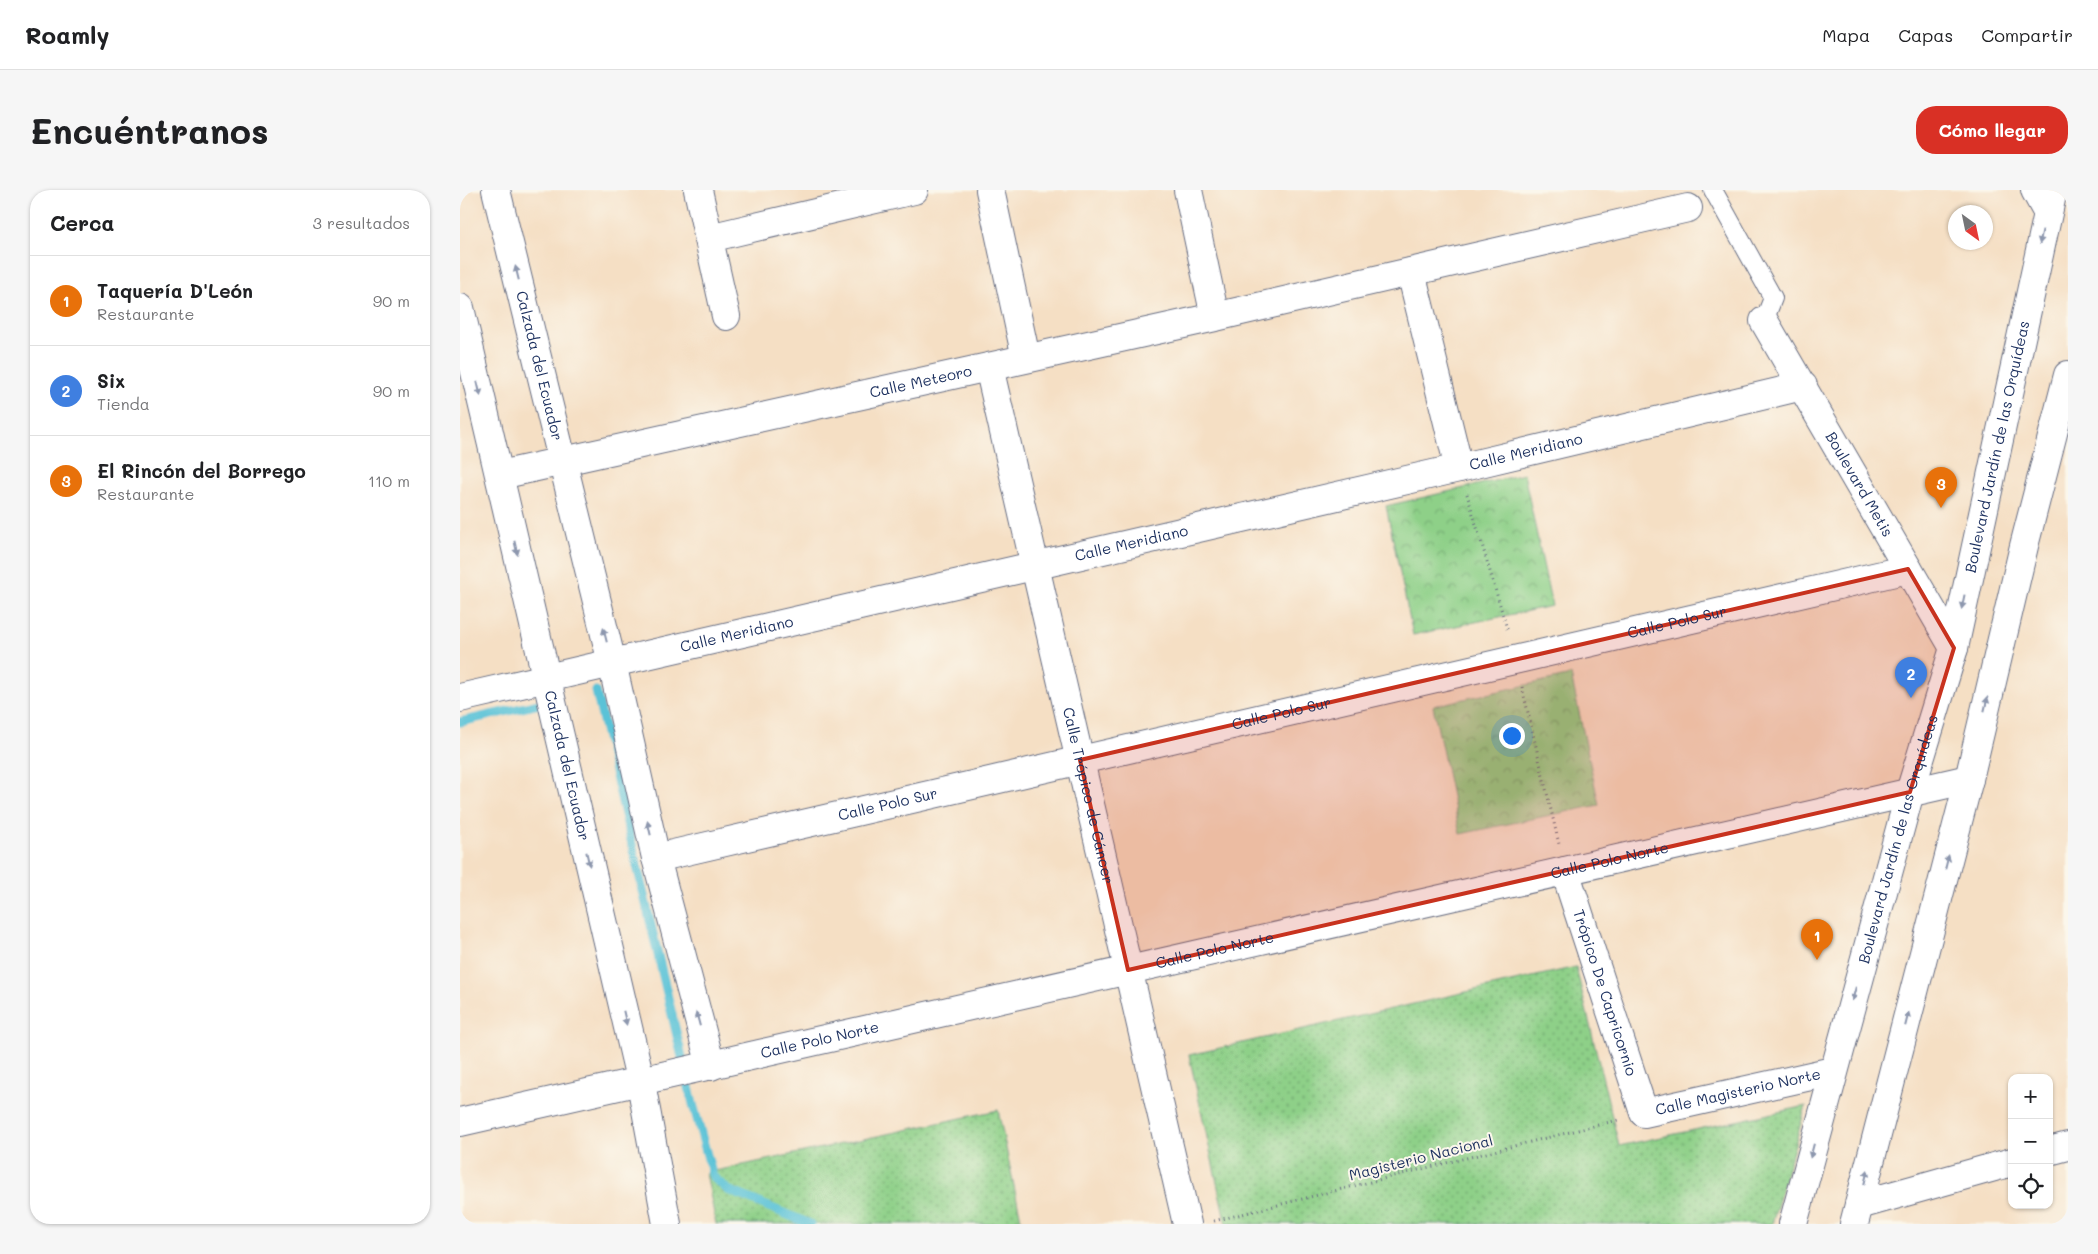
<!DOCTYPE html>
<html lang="es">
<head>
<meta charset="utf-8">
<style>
	body { margin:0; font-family:Mali,sans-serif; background:#f6f6f6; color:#202124 }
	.controls { position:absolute; right:15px; bottom:15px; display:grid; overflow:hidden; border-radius:10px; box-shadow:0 1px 4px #0004 }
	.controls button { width:45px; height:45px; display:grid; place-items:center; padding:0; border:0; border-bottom:1px solid #e0e0e0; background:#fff; color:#202124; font:25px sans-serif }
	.compass { position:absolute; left:1488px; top:15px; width:45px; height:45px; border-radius:50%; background:#fff; box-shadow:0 1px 4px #0004; rotate:147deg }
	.you { position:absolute; left:1051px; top:545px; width:18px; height:18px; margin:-12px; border:4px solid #fff; border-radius:50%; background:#1a73e8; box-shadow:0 0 0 8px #1a73e833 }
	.badge { display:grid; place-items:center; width:32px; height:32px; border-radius:50%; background:#d93025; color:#fff; font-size:16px; font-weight:700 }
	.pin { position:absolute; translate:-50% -41px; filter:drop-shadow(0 1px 2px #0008) }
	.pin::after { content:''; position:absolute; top:26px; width:18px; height:15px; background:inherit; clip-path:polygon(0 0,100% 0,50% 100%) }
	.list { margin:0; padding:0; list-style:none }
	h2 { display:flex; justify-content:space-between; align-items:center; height:65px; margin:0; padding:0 20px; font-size:21px }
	h2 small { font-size:16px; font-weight:400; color:#757577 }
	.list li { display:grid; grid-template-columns:32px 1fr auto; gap:15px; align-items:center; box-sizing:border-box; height:90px; padding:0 20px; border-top:1px solid #e0e0e0 }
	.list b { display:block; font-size:19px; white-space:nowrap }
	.list p { margin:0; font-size:16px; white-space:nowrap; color:#757577 }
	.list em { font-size:16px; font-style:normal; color:#757577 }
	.icon { flex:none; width:28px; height:28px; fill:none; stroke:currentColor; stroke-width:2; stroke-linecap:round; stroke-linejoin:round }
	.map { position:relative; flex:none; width:1608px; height:1034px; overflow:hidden; border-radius:20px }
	header { display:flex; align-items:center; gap:30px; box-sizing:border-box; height:70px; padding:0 25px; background:#fff; border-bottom:1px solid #e0e0e0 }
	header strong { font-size:24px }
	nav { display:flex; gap:28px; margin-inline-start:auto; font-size:18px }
	.intro { display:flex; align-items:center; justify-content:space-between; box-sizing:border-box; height:120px; padding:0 30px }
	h1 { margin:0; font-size:35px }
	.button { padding:12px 22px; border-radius:20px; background:#d93025; color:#fff; font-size:18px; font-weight:700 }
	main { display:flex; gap:30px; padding:0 30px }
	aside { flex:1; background:#fff; border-radius:20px; box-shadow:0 1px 4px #0004 }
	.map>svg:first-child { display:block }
</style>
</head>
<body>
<header>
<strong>Roamly</strong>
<nav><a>Mapa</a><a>Capas</a><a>Compartir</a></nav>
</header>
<div class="intro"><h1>Encuéntranos</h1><a class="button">Cómo llegar</a></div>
<main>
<aside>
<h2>Cerca<small>3 resultados</small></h2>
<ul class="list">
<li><span class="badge" style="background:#e8710a">1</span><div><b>Taquería D'León</b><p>Restaurante</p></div><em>90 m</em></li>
<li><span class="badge" style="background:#3f7fe0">2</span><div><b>Six</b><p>Tienda</p></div><em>90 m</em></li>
<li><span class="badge" style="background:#e8710a">3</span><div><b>El Rincón del Borrego</b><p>Restaurante</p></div><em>110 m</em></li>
</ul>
</aside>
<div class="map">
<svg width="1608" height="1034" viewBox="0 0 1608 1034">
	<defs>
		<pattern id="grass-dots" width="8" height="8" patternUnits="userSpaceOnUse" patternTransform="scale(1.25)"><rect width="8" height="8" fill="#8ed088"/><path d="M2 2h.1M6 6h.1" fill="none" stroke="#73a972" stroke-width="1.8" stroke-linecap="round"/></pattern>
		<pattern id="park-crowns" width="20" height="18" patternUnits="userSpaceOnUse" patternTransform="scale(1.25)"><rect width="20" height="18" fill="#8ed088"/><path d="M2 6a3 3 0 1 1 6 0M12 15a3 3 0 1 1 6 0" fill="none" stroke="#73a972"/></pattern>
	</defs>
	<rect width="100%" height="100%" fill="#fbf7ec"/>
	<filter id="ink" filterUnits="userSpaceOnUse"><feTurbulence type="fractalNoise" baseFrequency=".02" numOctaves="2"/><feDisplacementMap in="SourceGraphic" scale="10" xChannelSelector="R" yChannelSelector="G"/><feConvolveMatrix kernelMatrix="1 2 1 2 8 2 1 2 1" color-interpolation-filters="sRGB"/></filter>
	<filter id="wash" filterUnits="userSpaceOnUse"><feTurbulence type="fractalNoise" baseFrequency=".0096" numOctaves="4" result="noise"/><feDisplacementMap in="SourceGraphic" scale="20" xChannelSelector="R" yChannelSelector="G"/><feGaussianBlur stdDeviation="1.12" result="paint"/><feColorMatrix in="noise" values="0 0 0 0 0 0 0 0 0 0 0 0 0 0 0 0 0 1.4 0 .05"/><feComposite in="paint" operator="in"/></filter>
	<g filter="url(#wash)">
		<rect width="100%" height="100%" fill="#f5dfc4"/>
		<g fill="url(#grass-dots)" stroke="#548073">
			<path d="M1116,777l43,179 187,-40 -34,118h-546l-37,-169z"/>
			<path d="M538,920l24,114h-306l-10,-51z"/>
		</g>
		<g fill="url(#park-crowns)" stroke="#548073">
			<path d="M1064,284l28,132 -139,29 -27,-129z"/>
			<path d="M1111,485l28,130 -139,29 -27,-128z"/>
		</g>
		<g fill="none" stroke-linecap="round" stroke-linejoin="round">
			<g stroke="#5ac2d7" stroke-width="9">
				<path d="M136,501l97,413 20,73 15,13 82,34"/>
				<path d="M0,532l79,-18"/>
			</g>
		</g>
	</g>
	<g filter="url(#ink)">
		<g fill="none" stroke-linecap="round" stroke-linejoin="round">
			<g stroke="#676d82" stroke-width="20">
				<path id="lane" d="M1253,0l60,108 -9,23"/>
			</g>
			<g stroke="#676d82" stroke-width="30">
				<g id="street">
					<path id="s1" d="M36,0l116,473 44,195 55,208"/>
					<path d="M238,0l28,126"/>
					<path d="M530,0l36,168"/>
					<path d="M728,0l27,127"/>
					<path d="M1575,0l12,22"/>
					<path d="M249,48l205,-48"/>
					<path d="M951,82l48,196"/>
					<path id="s2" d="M0,118l181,775 26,141"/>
					<path id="s3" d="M1304,131l190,327"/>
					<path id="s4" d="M529,177l198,857"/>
					<path id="s5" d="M40,285l715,-158 473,-109"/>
					<path id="s6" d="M0,508l999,-230 344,-82"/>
					<path id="s7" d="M196,668l1252,-289"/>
					<path id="s8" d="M1105,681l79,242 189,-42"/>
					<path id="s9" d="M0,932l1509,-343"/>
					<path d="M1589,961l19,-5"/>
					<path d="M1399,1015l153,-43"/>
				</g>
			</g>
			<g stroke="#676d82" stroke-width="30">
				<g id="secondary">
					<path id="s10" d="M1333,1034l117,-432 44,-144 99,-458"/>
					<path d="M1394,1034l115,-445 55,-233 44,-171"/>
				</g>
			</g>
			<g stroke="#676d82" stroke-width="3" stroke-dasharray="1 4" stroke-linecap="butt">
				<path d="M1007,304l41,138"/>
				<path d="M1062,497l37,157"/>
				<path d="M754,1031l404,-101"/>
			</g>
			<use href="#lane" stroke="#fff" stroke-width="18"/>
			<use href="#street" stroke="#fff" stroke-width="28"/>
			<use href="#secondary" stroke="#fff" stroke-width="28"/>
		</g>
		<defs><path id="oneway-solid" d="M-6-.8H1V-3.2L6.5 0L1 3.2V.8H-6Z" transform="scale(1.25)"/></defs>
		<g fill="#8d97ae">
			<use href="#oneway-solid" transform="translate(1581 47) rotate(102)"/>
			<use href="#oneway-solid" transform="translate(57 83) rotate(-104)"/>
			<use href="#oneway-solid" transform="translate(19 199) rotate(77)"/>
			<use href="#oneway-solid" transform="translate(56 358) rotate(77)"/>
			<use href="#oneway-solid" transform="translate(1503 412) rotate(102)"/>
			<use href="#oneway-solid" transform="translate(145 445) rotate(-104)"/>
			<use href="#oneway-solid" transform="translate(1526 514) rotate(-77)"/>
			<use href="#oneway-solid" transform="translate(189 638) rotate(-103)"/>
			<use href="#oneway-solid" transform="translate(128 669) rotate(77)"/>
			<use href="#oneway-solid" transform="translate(1487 672) rotate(-76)"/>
			<use href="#oneway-solid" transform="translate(1394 804) rotate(105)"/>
			<use href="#oneway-solid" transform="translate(165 828) rotate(77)"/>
			<use href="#oneway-solid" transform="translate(238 829) rotate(-105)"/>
			<use href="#oneway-solid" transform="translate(1447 829) rotate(-76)"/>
			<use href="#oneway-solid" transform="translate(1352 961) rotate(105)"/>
			<use href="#oneway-solid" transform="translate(1406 987) rotate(-76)"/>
		</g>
	</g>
	<path fill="#c8321e" fill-opacity="0.2" stroke="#c8321e" stroke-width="4" stroke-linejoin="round" d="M1448,379l46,79 -44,144 -782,178 -48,-210z"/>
	<g text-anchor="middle" stroke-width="4" stroke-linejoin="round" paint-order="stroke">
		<g font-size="15" fill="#1b2f5e" stroke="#fbf7ec">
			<text dy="5" stroke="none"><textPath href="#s1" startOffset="181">Calzada del Ecuador</textPath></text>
			<text dy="5" stroke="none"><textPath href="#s5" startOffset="431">Calle Meteoro</textPath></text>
			<text dy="5" stroke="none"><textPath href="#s10" startOffset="804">Boulevard Jardín de las Orquídeas</textPath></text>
			<text dy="5" stroke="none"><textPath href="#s6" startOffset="1094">Calle Meridiano</textPath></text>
			<text dy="5" stroke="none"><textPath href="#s3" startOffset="189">Boulevard Metis</textPath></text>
			<text dy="5" stroke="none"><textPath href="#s6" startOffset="689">Calle Meridiano</textPath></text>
			<text dy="5" stroke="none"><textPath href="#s7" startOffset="1048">Calle Polo Sur</textPath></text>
			<text dy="5" stroke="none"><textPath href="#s6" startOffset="284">Calle Meridiano</textPath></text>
			<text dy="5" stroke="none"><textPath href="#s7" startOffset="642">Calle Polo Sur</textPath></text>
			<text dy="5" stroke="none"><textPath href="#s2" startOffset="470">Calzada del Ecuador</textPath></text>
			<text dy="5" stroke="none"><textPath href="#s4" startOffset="440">Calle Trópico de Cáncer</textPath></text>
			<text dy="5" stroke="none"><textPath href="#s7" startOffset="238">Calle Polo Sur</textPath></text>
			<text dy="5" stroke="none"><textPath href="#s10" startOffset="399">Boulevard Jardín de las Orquídeas</textPath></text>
			<text dy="5" stroke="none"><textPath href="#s9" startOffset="1179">Calle Polo Norte</textPath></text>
			<text dy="5" stroke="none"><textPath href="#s9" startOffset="774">Calle Polo Norte</textPath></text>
			<text dy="5" stroke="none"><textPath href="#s8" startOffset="128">Trópico De Capricornio</textPath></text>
			<text dy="5" stroke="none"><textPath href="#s9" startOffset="369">Calle Polo Norte</textPath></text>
			<text dy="5" stroke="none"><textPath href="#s8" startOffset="351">Calle Magisterio Norte</textPath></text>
			<text transform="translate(961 968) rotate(-14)" y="5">Magisterio Nacional</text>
		</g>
	</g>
</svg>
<div class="controls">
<button>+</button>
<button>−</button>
<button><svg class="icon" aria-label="locate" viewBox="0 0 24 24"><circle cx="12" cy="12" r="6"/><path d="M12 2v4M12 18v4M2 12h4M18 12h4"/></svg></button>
</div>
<svg class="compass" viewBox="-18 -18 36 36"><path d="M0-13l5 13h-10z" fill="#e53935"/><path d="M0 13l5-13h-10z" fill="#757577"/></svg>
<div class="you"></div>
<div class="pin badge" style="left:1357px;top:770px;background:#e8710a">1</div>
<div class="pin badge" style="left:1451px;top:508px;background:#3f7fe0">2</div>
<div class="pin badge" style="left:1481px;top:318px;background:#e8710a">3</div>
</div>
</main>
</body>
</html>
